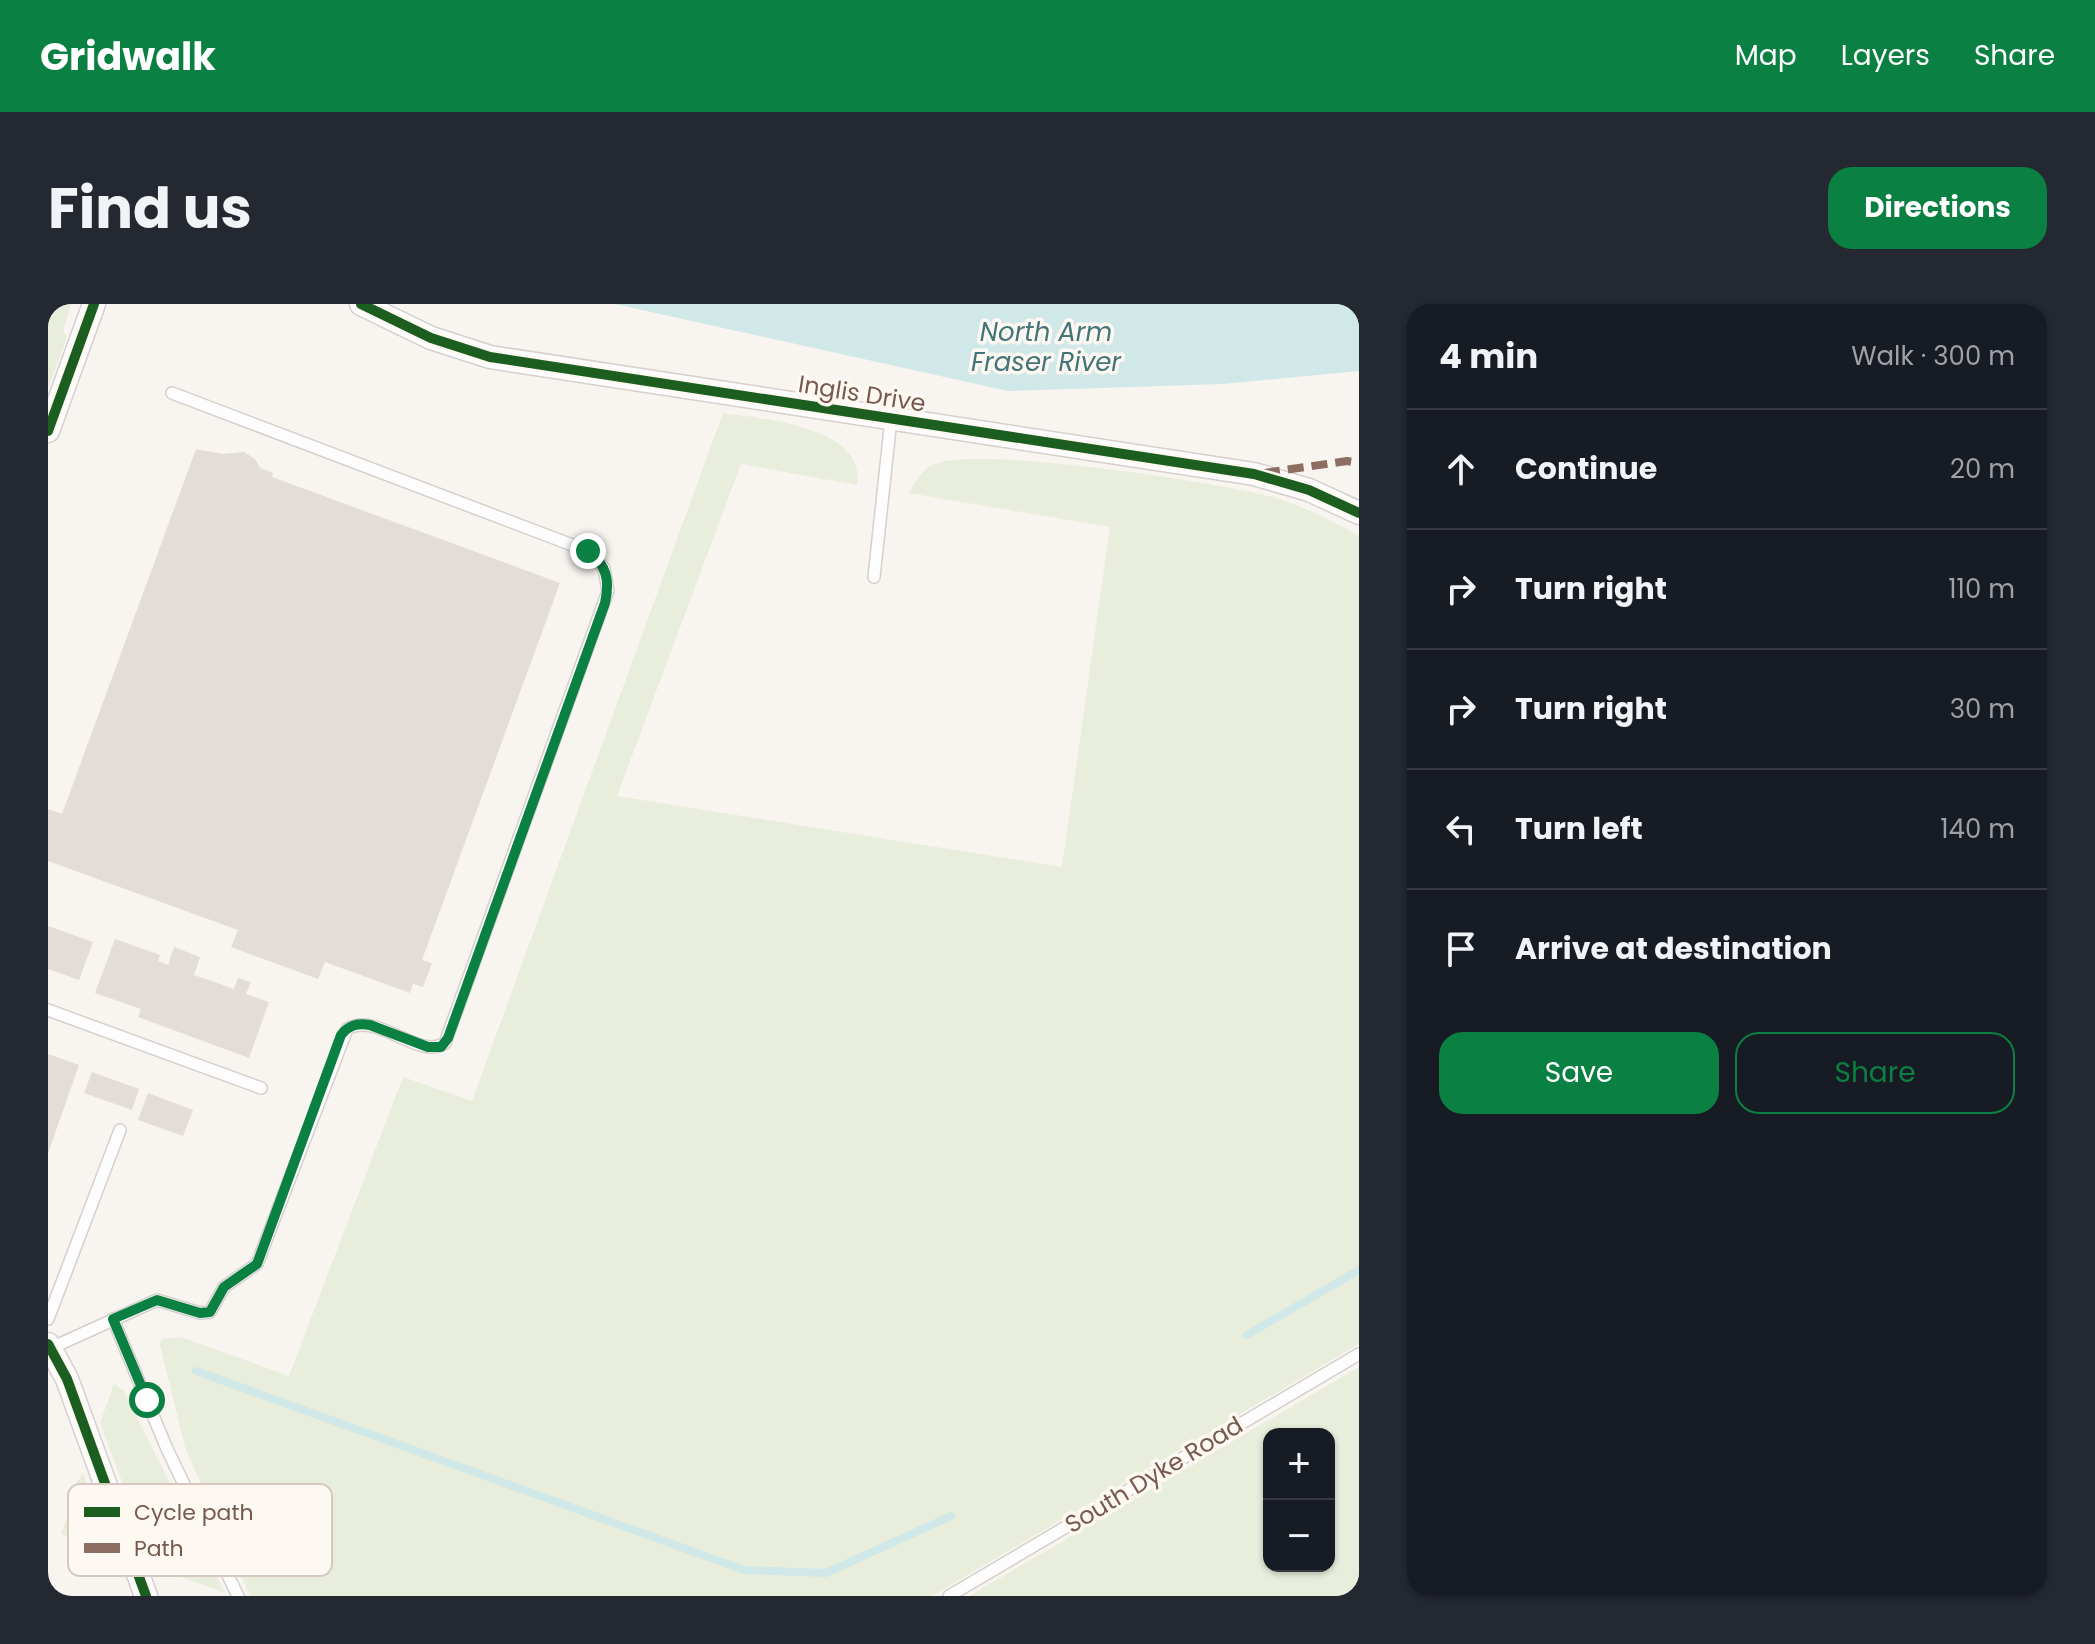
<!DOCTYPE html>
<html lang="en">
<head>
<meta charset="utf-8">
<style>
	body { margin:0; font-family:Poppins,sans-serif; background:#242831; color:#f1f3f6 }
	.controls { position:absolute; right:24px; bottom:24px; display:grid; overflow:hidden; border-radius:16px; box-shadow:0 2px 6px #0004 }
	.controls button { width:72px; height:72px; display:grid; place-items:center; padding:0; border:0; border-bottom:2px solid #363941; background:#171b24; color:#f1f3f6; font:40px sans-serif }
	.stop { position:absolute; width:24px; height:24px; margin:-18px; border:6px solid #0b8043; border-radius:50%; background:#fff }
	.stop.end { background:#0b8043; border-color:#fff; box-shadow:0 2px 8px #0008 }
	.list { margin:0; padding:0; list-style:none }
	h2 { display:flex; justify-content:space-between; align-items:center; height:104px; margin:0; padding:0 32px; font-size:34px }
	h2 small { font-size:26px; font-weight:400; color:#9ea1a6 }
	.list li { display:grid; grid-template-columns:52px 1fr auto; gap:24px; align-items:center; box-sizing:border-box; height:120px; padding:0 32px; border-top:2px solid #363941 }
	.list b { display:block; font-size:30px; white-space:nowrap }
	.list em { font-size:26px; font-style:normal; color:#9ea1a6 }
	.actions { display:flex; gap:16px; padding:24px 32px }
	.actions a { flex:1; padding:18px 0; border:2px solid #0b8043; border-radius:24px; text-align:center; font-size:28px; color:#0b8043 }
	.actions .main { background:#0b8043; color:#fff }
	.icon { flex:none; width:44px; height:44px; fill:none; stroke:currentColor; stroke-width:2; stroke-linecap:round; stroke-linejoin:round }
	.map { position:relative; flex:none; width:1311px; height:1292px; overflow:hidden; border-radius:24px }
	header { display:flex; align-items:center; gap:48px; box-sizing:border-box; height:112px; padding:0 40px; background:#0b8043; color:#fff }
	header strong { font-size:38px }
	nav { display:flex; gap:44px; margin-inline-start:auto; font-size:28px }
	.intro { display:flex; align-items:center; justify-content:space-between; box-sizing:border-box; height:192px; padding:0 48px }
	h1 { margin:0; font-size:56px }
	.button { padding:20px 36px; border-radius:24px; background:#0b8043; color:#fff; font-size:28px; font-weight:700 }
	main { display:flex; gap:48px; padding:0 48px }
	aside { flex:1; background:#171b24; border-radius:24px; box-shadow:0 2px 6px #0004 }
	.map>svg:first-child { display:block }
</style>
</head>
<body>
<header>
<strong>Gridwalk</strong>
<nav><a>Map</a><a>Layers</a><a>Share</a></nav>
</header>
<div class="intro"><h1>Find us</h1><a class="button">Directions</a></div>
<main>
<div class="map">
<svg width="1311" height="1292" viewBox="0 0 1311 1292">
	<rect width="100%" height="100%" fill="#f8f4f0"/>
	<g fill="#e8eedb" fill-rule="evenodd">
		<path d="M0,0h23l-8,27 4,6 -19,51z"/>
		<path d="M675,109c40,6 144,14 134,72l-116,-21 -124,332 445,71 48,-340 -201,-34c6,-10 12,-22 23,-28 39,-21 294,18 344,33 29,9 57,23 83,38v808l-427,252h-682l-65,-149 -25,-102 2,-6 19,-2 108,39 114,-299 69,24z"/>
		<path d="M1311,1063v229h-390zM1221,1130h60v132h-60z"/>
		<path d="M66,1080l10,7 101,202 -71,-26 -54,-144z"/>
		<path d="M35,1169l26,65 -5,11 -43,-15 15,-42 -2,-5z"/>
	</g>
	<path fill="#d1e8e8" d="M567,0h744v67l-137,13 -214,7z"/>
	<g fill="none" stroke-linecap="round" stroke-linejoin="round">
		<g stroke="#d1e8e8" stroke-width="8">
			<path d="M1199,1031l112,-65"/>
			<path d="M148,1067l548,199 82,3 125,-57"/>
		</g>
	</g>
	<g fill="#e4dcd7">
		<path d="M148,145l27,5 21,-2 11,7 5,9 13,5 -1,4 288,106 -138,377 10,3 -9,24 -10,-3 -3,9 -85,-31 -7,17 -87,-32 7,-17 -190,-69v-52l14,5z"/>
		<path d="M0,622l45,16 -14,38 -31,-11z"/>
		<path d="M67,635l45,16 -2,6 10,4 6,-18 26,10 -6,18 40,14 4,-11 13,4 -5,12 23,8 -20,56 -111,-41 3,-8 -46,-16z"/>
		<path d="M0,750l31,11 -31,88z"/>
		<path d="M44,768l47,17 -7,21 -48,-17z"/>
		<path d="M100,789l45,17 -10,26 -45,-16z"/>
	</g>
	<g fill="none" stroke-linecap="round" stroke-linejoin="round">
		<g stroke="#d7cfcc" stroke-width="14">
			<g id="lane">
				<path d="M826,273l17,-158"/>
				<path d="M0,706l213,78"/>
				<path d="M0,1015l72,-189"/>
				<path d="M65,1015l54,130 71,147"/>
				<path d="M3,1044l106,-48 43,13 10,-1 14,-25 33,-23 90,-235c31,-18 72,32 98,14l163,-452 -4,-23 -16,-17 -416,-158"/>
				<path d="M901,1292l410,-242"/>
			</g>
		</g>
		<g stroke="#d7cfcc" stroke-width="25">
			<g id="street">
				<path d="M313,0l70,34 59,19 764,117 55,16 50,23"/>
				<path d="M0,127l46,-127"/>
				<path d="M0,1040l19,35 79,217"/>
			</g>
		</g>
		<use href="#lane" stroke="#fefdfd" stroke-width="11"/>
		<use href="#street" stroke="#fefdfd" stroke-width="22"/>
		<path stroke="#8d6e63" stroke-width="8" stroke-dasharray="16 8" stroke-linecap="butt" d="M1216,169l83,-12 12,2"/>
		<g stroke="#fef8f2" stroke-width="15">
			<g id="cycleway">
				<path d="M313,0l70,34 59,19 764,117 55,16 50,23"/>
				<path d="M0,127l46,-127"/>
				<path d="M0,1040l19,35 79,217"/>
			</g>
		</g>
		<use href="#cycleway" stroke="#1b5e20" stroke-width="10"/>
	</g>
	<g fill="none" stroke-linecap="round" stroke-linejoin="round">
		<path stroke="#0b8043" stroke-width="10" d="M99,1096l-34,-81 44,-19 43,13 10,-1 14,-25 33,-23 84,-229c8,-10 16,-12 29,-10l58,22h13l7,-9 157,-435c5,-22 2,-38 -17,-52"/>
	</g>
	<g text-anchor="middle" stroke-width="7" stroke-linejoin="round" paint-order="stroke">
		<g font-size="24" fill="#76594f" stroke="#fef8f2">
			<text transform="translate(814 90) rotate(9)" y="8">Inglis Drive</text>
			<text transform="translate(1106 1171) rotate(-31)" y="8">South Dyke Road</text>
		</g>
		<g font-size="26" font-style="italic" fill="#437679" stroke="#fef8f2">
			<text x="998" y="37">North Arm<tspan x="998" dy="30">Fraser River</tspan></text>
		</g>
	</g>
	<rect x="20" y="1180" width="264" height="92" rx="12" fill="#fef8f2" stroke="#d5c8c1" stroke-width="2"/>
	<rect x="36" y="1203" width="36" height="10" fill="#1b5e20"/>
	<rect x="36" y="1239" width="36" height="10" fill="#8d6e63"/>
	<g font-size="22" fill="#76594f">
		<text x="86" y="1216">Cycle path</text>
		<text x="86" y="1252">Path</text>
	</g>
</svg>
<div class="controls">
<button>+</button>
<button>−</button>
</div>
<div class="stop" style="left:99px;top:1096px"></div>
<div class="stop end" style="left:540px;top:247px"></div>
</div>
<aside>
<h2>4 min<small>Walk · 300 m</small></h2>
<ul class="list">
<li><svg class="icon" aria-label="ahead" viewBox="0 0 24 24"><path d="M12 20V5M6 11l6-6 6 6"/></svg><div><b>Continue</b></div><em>20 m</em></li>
<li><svg class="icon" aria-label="right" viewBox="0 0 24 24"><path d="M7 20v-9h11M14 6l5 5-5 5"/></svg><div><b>Turn right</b></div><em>110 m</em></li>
<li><svg class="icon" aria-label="right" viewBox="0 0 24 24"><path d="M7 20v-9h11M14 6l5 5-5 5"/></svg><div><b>Turn right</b></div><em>30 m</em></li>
<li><svg class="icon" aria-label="left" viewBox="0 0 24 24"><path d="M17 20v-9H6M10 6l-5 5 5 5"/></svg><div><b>Turn left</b></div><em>140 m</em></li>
<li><svg class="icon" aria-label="arrive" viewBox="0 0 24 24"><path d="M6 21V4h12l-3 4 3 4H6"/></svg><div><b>Arrive at destination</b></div></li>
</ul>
<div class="actions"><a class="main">Save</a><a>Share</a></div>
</aside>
</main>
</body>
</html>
